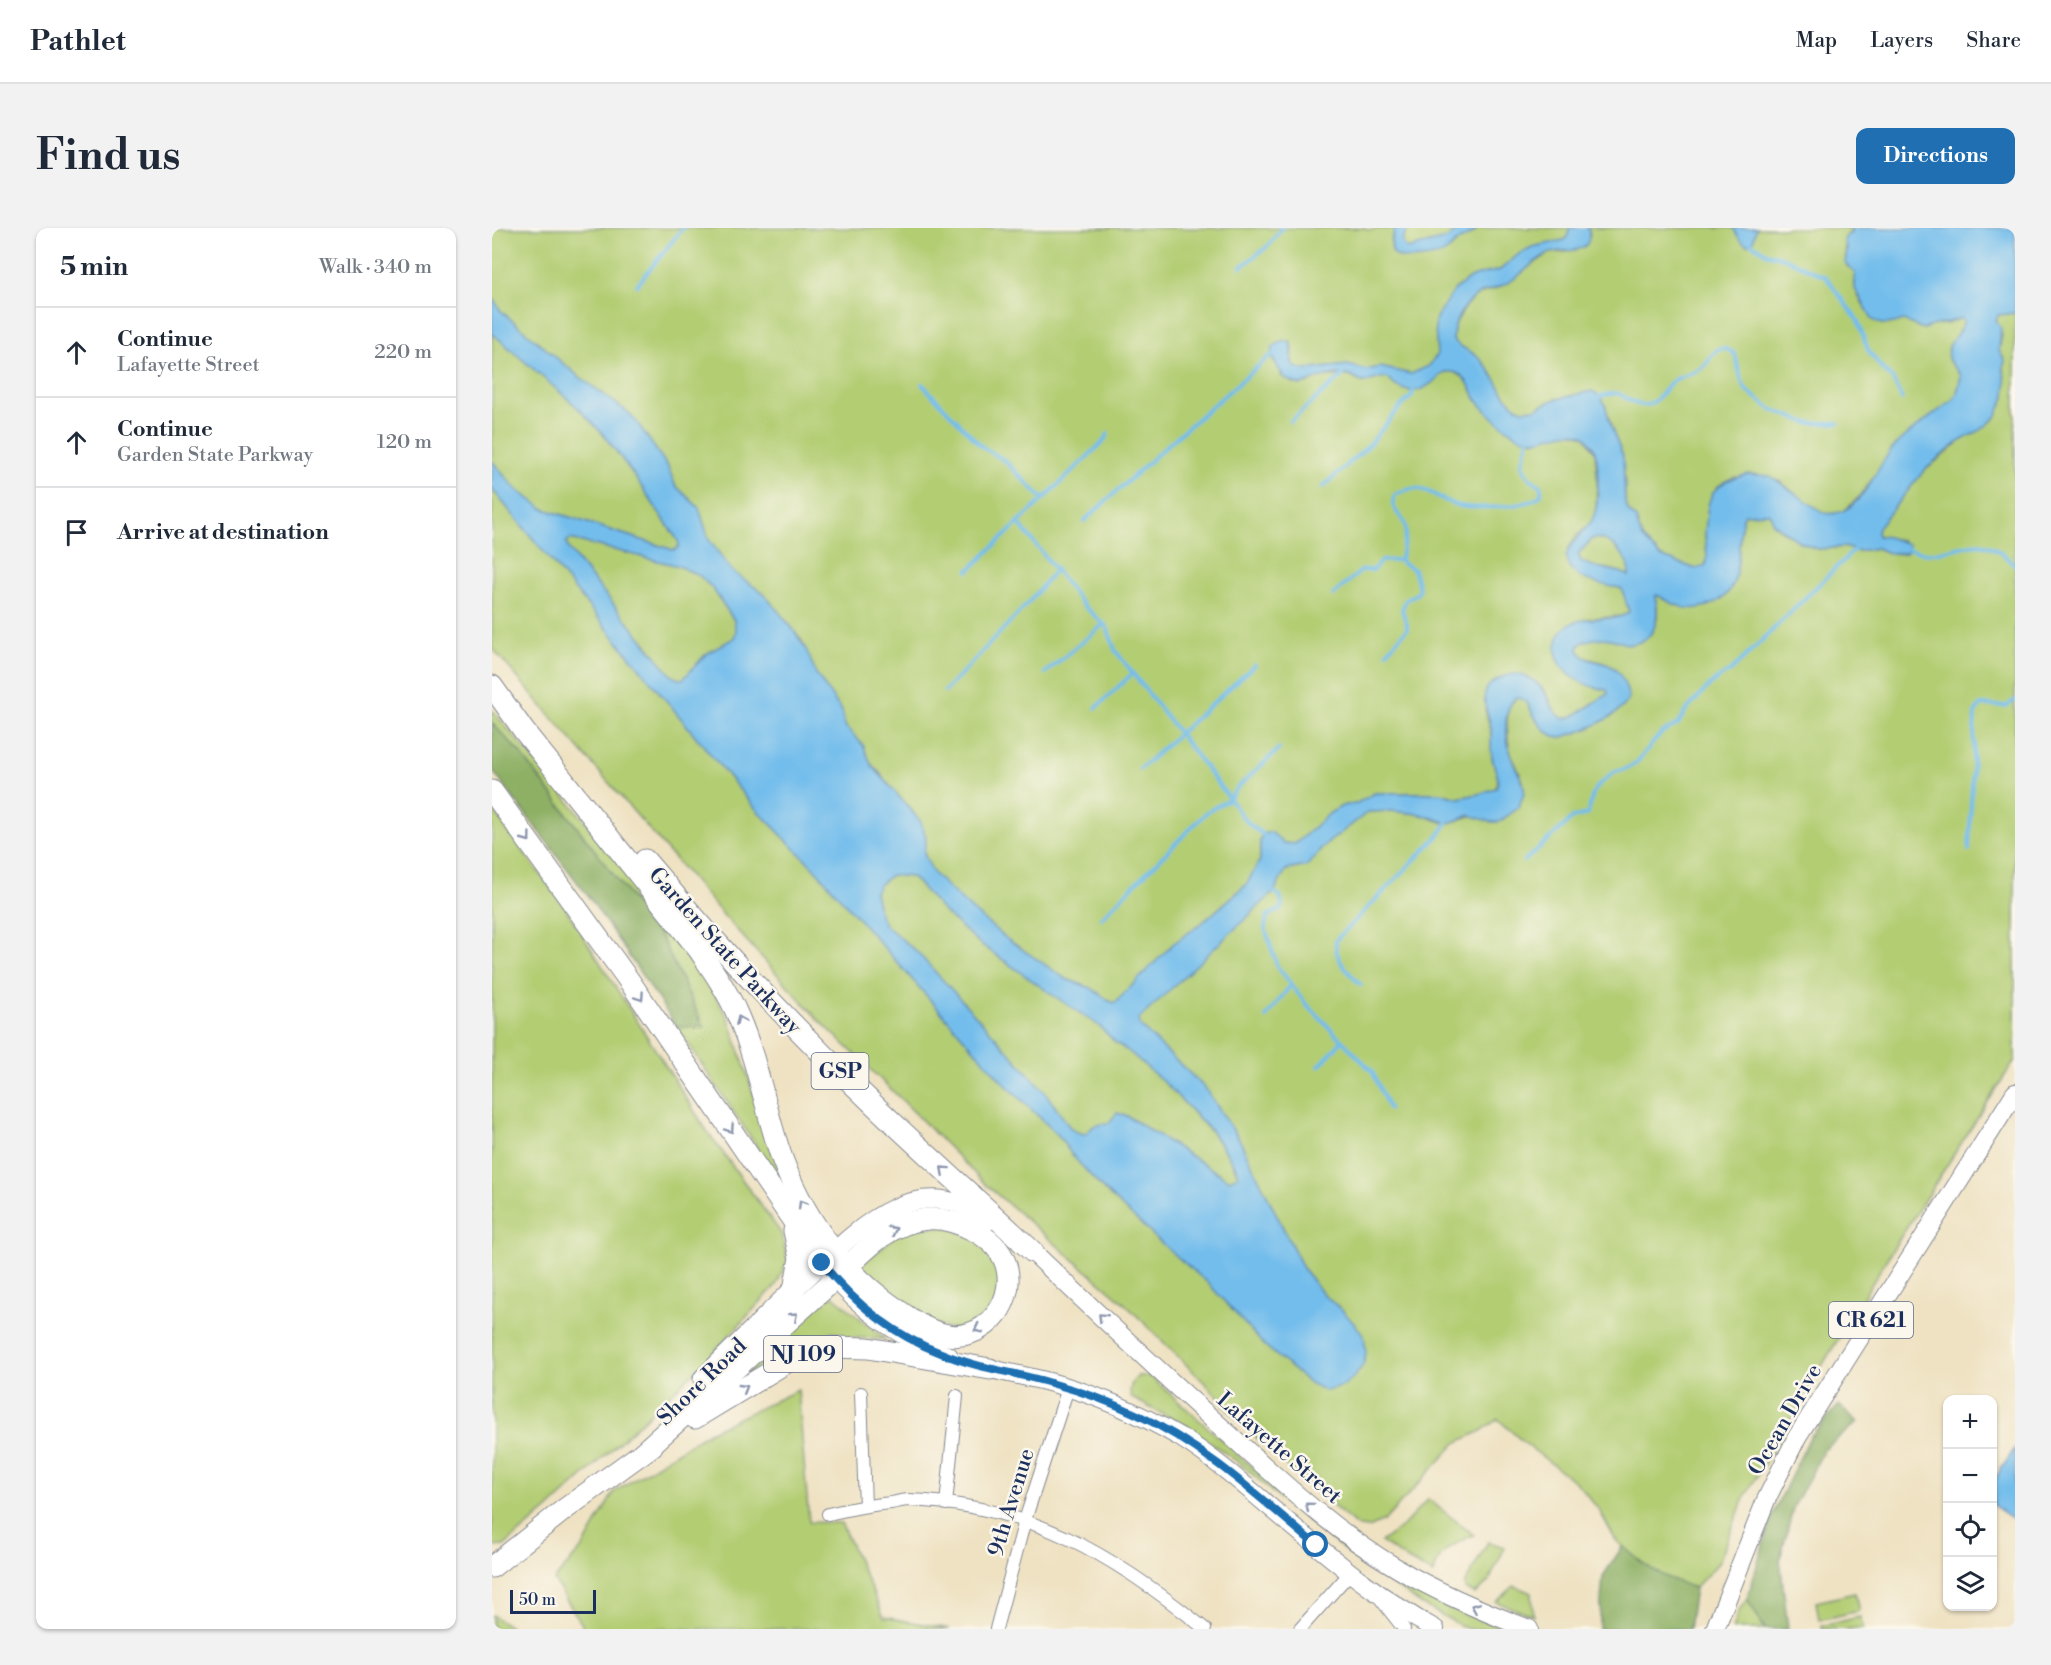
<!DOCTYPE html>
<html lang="en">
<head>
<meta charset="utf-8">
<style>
	body { margin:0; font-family:"Libre Bodoni",serif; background:#f2f2f3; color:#1f2937 }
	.controls { position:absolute; right:18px; bottom:18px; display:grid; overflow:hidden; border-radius:12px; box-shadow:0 2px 4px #0004 }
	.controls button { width:54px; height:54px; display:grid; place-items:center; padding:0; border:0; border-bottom:2px solid #e0e1e3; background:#fff; color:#1f2937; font:30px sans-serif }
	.scale { position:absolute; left:18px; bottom:15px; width:86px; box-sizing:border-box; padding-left:6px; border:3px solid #1b2f5e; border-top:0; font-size:16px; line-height:21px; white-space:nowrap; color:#1b2f5e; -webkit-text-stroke:4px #fbf7ec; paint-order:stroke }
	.stop { position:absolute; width:18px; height:18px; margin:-14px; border:4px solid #1f6fb2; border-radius:50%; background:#fff }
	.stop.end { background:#1f6fb2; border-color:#fff; box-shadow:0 2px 6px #0008 }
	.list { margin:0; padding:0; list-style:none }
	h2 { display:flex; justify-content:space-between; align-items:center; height:78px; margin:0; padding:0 24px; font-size:26px }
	h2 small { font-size:20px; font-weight:400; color:#747a83 }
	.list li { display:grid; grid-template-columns:39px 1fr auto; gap:18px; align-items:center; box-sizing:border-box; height:90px; padding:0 24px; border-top:2px solid #e0e1e3 }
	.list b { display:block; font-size:22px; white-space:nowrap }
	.list p { margin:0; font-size:20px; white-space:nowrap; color:#747a83 }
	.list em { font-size:20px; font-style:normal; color:#747a83 }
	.icon { flex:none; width:33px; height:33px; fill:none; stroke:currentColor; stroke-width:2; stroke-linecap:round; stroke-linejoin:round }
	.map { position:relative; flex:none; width:1523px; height:1401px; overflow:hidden; border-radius:12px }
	header { display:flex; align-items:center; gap:36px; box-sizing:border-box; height:84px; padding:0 30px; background:#fff; border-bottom:2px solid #e0e1e3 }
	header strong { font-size:28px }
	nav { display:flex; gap:33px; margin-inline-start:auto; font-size:21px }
	.intro { display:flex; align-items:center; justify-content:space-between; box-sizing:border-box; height:144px; padding:0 36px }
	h1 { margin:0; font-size:42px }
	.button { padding:15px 27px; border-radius:12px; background:#1f6fb2; color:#fff; font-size:21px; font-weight:700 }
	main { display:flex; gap:36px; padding:0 36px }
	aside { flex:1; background:#fff; border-radius:12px; box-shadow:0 2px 4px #0004 }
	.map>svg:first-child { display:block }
</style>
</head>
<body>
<header>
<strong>Pathlet</strong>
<nav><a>Map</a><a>Layers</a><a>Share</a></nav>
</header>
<div class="intro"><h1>Find us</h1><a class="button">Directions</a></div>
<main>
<aside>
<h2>5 min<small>Walk · 340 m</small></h2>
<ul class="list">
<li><svg class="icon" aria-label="ahead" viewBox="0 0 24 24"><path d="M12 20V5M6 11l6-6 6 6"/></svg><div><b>Continue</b><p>Lafayette Street</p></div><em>220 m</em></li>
<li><svg class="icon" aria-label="ahead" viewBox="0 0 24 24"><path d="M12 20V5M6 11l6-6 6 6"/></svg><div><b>Continue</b><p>Garden State Parkway</p></div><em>120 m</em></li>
<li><svg class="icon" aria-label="arrive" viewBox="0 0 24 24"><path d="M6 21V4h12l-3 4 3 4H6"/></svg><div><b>Arrive at destination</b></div></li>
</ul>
</aside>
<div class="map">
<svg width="1523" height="1401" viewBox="0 0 1523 1401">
	<rect width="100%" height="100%" fill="#fbf7ec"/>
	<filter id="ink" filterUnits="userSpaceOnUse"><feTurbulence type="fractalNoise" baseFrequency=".0167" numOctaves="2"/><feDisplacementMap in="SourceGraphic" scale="12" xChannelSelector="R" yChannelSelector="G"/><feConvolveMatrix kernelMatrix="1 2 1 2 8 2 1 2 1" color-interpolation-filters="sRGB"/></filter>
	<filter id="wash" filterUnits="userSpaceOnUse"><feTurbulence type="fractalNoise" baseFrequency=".008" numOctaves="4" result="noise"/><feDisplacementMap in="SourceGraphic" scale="24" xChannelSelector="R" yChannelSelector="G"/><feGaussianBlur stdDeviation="1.35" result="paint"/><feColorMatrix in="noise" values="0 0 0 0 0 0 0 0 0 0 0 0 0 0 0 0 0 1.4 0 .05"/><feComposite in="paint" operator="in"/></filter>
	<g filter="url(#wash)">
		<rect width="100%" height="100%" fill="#efe2c2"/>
		<g fill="#b3cd73" stroke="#677e68" stroke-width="1.5">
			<path d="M0,0h873l3,2 27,-2 -4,13 1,11 57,-2 9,-9 16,-8 3,-5h93l-3,9 -3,3 -32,7 -13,7 -19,16 -30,8 -16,12 -18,28 -1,7 2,30 -8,11 -18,8 -31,-7 -14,3 -18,-5 -44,5 -9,-3 -3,-4 1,-15 -3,-7 -9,35 14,8h11l15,-8h28l12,6h6l17,-5 4,1 4,5 47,-7 11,-5c24,7 17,20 31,34 15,14 35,25 52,36l34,-10 18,5 10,16 2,24 -1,35 -3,8 -7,9 -10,8 -8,14 22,30 33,9 6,23 -7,4 -37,3 -27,41c9,17 31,28 50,30v4l-34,22 -10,3c-11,-4 -11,-13 -16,-23 -11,-20 -35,-25 -54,-15l-9,29 6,20 1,28 6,21 -2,9 -17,6 -21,4 -18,-5h-65l-18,10 -15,3 -12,7 -35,31 -12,-1 -10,-9 -13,8v18l-14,25 -44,38 -29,21 -55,57 -5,2 -22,-15 -25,-9 -59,-40 -35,-29 -38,-36 -8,-13 -2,-13 2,-6 -14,-32 -19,-18 -13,-19 -9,-9 -3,-7 -23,-31 -3,-15 -26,-37 -14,-33 -39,-48 -31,-22 -23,-31 -10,-32 -24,-23 -7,-18 -30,-43 -9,-11 -52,-38 -76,-64 -9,-14z"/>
			<path d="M916,0h52l-14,11 -39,10 -5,-7z"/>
			<path d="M1096,0h145l21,9 2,-9h94l3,3c-2,1 -6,4 -7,6 -1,3 -1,27 1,29 2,2 5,3 8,6 1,5 -1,9 0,14 3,15 16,29 28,39l21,-4 19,8 10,-5h14l14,-6 3,2c-2,13 -22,26 -15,41 3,5 9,9 12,15l-4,17 -4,7 -57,45 -35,50 -18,17 -12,3 -7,-2 -22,-13 -22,-19 -46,-4 -8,4 -9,6 -9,19 -3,32 2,17 -1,10 -10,4 -36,-13 -18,-18 -6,-19 -8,-9 -3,-8v-24l-20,-74 -14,-13 -38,9 -17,9 -14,1c-23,-12 -24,-35 -42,-51 -8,-8 -20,-11 -27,-19l1,-14 13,-22 6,-6 11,-6 11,-3 55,-36 15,-1 25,-18z"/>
			<path d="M1520,84l3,1v747l-124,192 -68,112 -79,134 -25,64 -24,26 -30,-10 -27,-17 -23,-22 -16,-29 -22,-27 -54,-41 -25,-23 -17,12 -25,12 -72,78 -15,7 -11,-1 -65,-55 -69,-65 -1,-6 -101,-100 -136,-116 -85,-86 -82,-79 -94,-103 -233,-269v-159l262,318 60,61 186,211 59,57 13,19 30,33 65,60 41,35 55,61 45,38 37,-69 -22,-19 -19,-24 -65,-131 -34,-51 -65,-62 -1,-7 147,-149 21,-4 18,-21 43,-33 23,-1 28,3 25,9 12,-2 17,-6c24,9 24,8 45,-7l5,-27 -14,-33 -2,-25 2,-17 8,-9 9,4c10,17 13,30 33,37l30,-10 29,-18 -10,-46 -25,-7 -5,-7c2,-12 22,-13 33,-11 18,4 30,9 42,-10 6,-11 5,-20 2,-32l2,-2c18,11 32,17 53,9 31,-10 27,-40 30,-68 1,-8 1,-16 5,-22l23,-1 3,2 2,9 12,9 32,16 27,-2 14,4 18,-3 13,5 14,1 5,-3 -5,-10 -26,-6 1,-8 45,-55 39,-32 32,-20 11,-23 -1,-38 -5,-9 3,-15 -6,-15 2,-5z"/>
			<path d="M0,105l84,73 27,28 28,37 44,65 4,7 -1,5 -4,2 -130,-41 -28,-20 -24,-28z"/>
			<path d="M1101,310c19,-1 38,20 36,38 -14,-10 -33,-5 -48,-15l-3,-7z"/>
			<path d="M78,311l109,27 21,10 13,13 21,31 3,11 -3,7 -28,16 -23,25 -4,1 -7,-4 -102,-125 -4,-8z"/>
			<path d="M0,482l116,138 89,118 32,53 50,152 -4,3 -98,-147 27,-1 -43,-89 -140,-183 -29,-31z"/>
			<path d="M0,581l74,100 139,219 76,105 7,28 -12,24 -72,78 -157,147 -43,36 -12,1z"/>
			<path d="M399,647l21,2 32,35 35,31 68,48 51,34 18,18 16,11 36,32 43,46 19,26 8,18 -9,4 -102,-64 -10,-3 -8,10 -15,3 -9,8 -6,-1 -8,-4 -27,-38 -44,-49 -84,-90 -31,-27 -6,-13 -4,-20 4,-7z"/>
			<path d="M453,998l34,14 22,32 -6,34c-7,5 -22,20 -30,22 -34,9 -82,-41 -106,-61l44,-37z"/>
			<path d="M341,1068l52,43 -47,-2 -100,44 85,-81z"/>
			<path d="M646,1148h12l113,101 63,53 43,32 83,47 52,20h-37l-46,-25 -64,-44 -85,-68 -30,-27 -51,-36 -59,-31c-4,-9 -1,-15 6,-22z"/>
			<path d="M306,1162l11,132 32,1 43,94 66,12h-365l-31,-49 29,-33 31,-55 95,-60z"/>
			<path d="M936,1271l46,36c-19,9 -37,15 -40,39l-26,-14 -27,-18 21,-15z"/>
			<path d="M996,1314l17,5 -16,34 -14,13 -8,-4 -3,-5z"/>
			<path d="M1022,1358l18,7 1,23 -37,-14z"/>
			<path d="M1363,1365l4,18 -40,9 -3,-18z"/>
			<path d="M1255,1371l18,30h-32l7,-20z"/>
			<path d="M0,1387l18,12v2h-18z"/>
			<path d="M1368,1389l3,12h-41l-1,-3z"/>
		</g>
		<g fill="#8eb065" stroke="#547062" stroke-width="1.5">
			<path d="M0,495l29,31 140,183 43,90h-27l-86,-127 -99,-130z"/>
			<path d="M1347,1177l19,17 -34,28 -31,58 -13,51 8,70h-23l-18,-30 25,-83 38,-79z"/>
			<path d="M1131,1318c24,23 41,32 72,42l-6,41h-90l4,-53z"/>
		</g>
		<g fill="#73bdec" stroke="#4776a5" stroke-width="1.5" fill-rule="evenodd">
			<path d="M903,0h13l-6,14 5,7 39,-10 14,-11h17c-5,9 -11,7 -19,13 -5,4 -8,9 -14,12 -6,4 -15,4 -23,5 -27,3 -35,-3 -26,-30z"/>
			<path d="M1078,0h18c7,30 -23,19 -38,25 -16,6 -26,21 -41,29 -8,5 -17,7 -26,10 -17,7 -31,29 -30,48 7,8 19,11 27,19 18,16 19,39 42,51l13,-1 18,-9 39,-9 8,5 5,8 6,23 12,29 2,46 3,8 8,9 6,19 18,18 36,13 10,-4 1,-10 -2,-23 3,-26 4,-13 14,-12 22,-7 22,2 54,37c37,7 50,-45 70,-66 17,-18 39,-32 59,-47l4,-7 4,-17c-3,-6 -9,-10 -12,-16 -7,-14 13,-27 15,-40l-3,-2c-13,6 -25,5 -38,11l-19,-8 -21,4 -10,-5 -18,-31v-17l-10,-9 2,-13 -3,-10 3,-5 5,-2 -2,-5h165v85l-17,2 -2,5 5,9 -2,21 6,11 -2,6 3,16 -1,14 -9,20 -15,13 -19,10 -25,19 -14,13 -45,55 -1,6 1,3 10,1 20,7 1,4 -3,5h-17l-13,-5 -18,3 -14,-4 -27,2 -17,-7 -22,-15 -5,-3 -2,-9 -3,-2 -23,1c-4,6 -4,14 -5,22 -3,28 1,58 -30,69 -24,8 -33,1 -53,-10l-2,2c5,21 1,45 -25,47 -7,0 -12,-3 -19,-5 -9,-2 -25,0 -32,6l-1,5c13,22 40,-3 51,49 -12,20 -48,33 -70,39 -20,-7 -23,-20 -33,-37l-9,-4c-17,13 -11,46 -4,64 3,9 9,17 11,26v7l-6,14 -19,14h-8l-21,-7 -21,8 -30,-9 -28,-3 -23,1 -43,33 -18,21 -21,4 -12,22 -135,127 1,7 65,62 34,51 65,131 19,24 22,19 19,22 2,19 -3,11 -7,10 -13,11 -17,5 -18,-9 -45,-38 -55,-61 -41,-35 -65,-60 -30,-33 -13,-19 -59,-57 -186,-211 -60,-61 -262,-318v-28l24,28 28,20 129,41 5,-2 1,-5 -4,-7 -44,-65 -28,-37 -27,-28 -84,-73v-36l9,14 76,64 52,38 9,11 30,43 7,18 24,23 10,32 23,31 31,22 30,36 14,22 9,23 26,37 3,15 18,19 8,19 50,58 5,15 -2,17 10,20 38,36 35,29 59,40 25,9 18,13 6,2 58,-59 29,-21 44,-38 14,-25v-18l2,-8 9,-2 12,11 12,1 35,-31 12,-7 15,-3 18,-10h65l18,5 21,-4 17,-6c5,-10 -2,-20 -4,-31 -2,-9 0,-19 -1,-28 -2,-21 -19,-39 11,-52 7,-3 16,-4 23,-1 25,10 23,36 39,43l10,-3 34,-22 -1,-4c-22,-3 -52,-17 -51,-44 1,-8 5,-15 11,-20 19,-13 48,-2 62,-14l-7,-23c-4,-3 -8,-1 -13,-3 -10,-2 -26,-6 -34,-13 -24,-20 9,-38 17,-53 8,-14 7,-54 3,-69 -2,-6 -6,-10 -10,-15 -27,-13 -45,16 -70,-2 -13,-8 -25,-19 -35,-30 -11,-14 -12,-35 -35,-32 -18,14 -24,26 -49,14 -4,-2 -6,-8 -10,-8 -6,-2 -13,3 -19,4 -7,1 -11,-4 -17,-6 -18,-6 -33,4 -50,9l-15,-6 -14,-23 2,-9 11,-7 8,4v19l3,4 9,3 44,-5 18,5 14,-3 31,7 18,-8 8,-11 -2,-30 1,-7 18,-28 16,-12 11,-4 19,-4 19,-16 13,-7 32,-7 3,-3zM1101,310c19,0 37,19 36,38 -15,-9 -33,-5 -48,-15l-3,-7zM78,311l109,27 21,10 13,13 21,31 2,11 -2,7 -28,16 -23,25h-4l-7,-3 -102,-125 -4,-8zM399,647l21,2 32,35 35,31 68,48 51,34 18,18 16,11 36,32 44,46 18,26 8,13v5l-9,4 -102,-64 -10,-3 -8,10 -15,3 -9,8 -6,-1 -8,-4 -27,-38 -44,-49 -84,-91 -31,-26 -6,-13 -4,-20 4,-7z"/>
			<path d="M1241,0h23l-3,14 -6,3c-7,-3 -11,-11 -14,-17z"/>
			<path d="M1523,1220v72l-22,-15v-23z"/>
		</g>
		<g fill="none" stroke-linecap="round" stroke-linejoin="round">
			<g stroke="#73bdec" stroke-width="4">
				<path d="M1259,15l15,10 18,5 42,19 32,44 10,29 14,19 10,9 10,21"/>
				<path d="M749,39l27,-21 14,-18"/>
				<path d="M145,57l46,-57"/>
				<path d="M430,156l59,62 23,14 38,38"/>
				<path d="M1108,168l17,-3c8,3 19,14 29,12 13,-2 17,-17 27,-24 9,-6 22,-7 30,-14 11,-11 12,-27 32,-13l6,25 5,11 25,19 37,14h30"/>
				<path d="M798,194l53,-47"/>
				<path d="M831,259l45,-41 33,-40 11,-10 1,-5"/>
				<path d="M592,293l89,-81 98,-85"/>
				<path d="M526,294l65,83 24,22 8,23 118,153c8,14 16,22 29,31"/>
				<path d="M1417,321c8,2 16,5 23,4 41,-5 48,-22 83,12"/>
				<path d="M909,332c0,-11 7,-23 4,-35 -4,-13 -17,-15 -10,-30 28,-18 41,6 65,11 16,3 72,2 81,-12v-7l-14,-12 -5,-10 6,-24"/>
				<path d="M476,343l136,-130 4,-7"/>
				<path d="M841,367l29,-25h11l8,-9 20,-1 1,3 12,6 5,19 -1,5 -13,8 -3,9 5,15v4l-20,23"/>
				<path d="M553,445l59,-49"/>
				<path d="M453,463l84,-89 27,-33"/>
				<path d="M604,480l37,-35"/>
				<path d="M648,541l115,-104"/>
				<path d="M1477,622l6,-137 6,-8 26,1 8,-6"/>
				<path d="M1032,633l50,-44 14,-3 5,-21 6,-8 14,-12 17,-6 8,-6 23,-28 17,-9 7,-12 21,-23 11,-10 15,-9 122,-120"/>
				<path d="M782,664l6,4 2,9 -2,5 -13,6 -2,12 12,38 30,39 65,66 17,38"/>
				<path d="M609,690l106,-106 22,-13 8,-11 42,-39"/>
				<path d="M869,757c-12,-12 -28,-26 -25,-45l102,-104 9,-13"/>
				<path d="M774,789l25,-32"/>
				<path d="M827,838l23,-25"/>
			</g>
		</g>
	</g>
	<g filter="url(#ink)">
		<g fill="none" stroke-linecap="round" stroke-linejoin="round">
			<g stroke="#858890" stroke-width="14">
				<g id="street">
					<path d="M369,1165l4,113"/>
					<path d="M454,1276l11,-108"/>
					<path d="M336,1286c21,-5 41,-9 63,-11 6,-1 12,-3 18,-3 121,5 204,54 296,129"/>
					<path d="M890,1373l22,28"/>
					<path d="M504,1401l29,-109 43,-132"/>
					<path d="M808,1401l50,-56"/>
				</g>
			</g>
			<g stroke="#858890" stroke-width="20">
				<g id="primary">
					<path d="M529,1015l12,9c65,62 130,123 197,183 53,48 105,97 167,133 41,25 87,44 132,61"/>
					<path d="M335,1041c32,39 74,70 122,87"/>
					<path d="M302,1062c55,-51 116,-128 196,-70"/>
					<path d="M486,1138c24,6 48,10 71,16 46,12 90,31 131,55 32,20 61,45 90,70 53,44 104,89 165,122"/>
					<path d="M1223,1401l51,-129 31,-63 218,-344"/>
				</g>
			</g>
			<g stroke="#858890" stroke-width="23">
				<g id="highway">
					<path d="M0,458l32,45 175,219c14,21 29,42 39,66 17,39 25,81 37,121 19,65 58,126 113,166 17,12 35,26 55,31 38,10 72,-28 64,-65 -6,-31 -50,-52 -79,-50 -40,3 -66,34 -93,60l-194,175"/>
					<path d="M0,563l138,191 192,281"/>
					<path d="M153,632c69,82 141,160 218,234 55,54 114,105 170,158"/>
					<path d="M212,1151l90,-89 6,-32 -6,-27"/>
					<path d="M203,1190l97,-59 23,-9 15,-3 38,1 122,21"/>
					<path d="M0,1339l73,-58 87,-63"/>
				</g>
			</g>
			<use href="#street" stroke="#fff" stroke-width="12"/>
			<use href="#primary" stroke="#fff" stroke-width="18"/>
			<use href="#highway" stroke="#fff" stroke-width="21"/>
		</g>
		<defs><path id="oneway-chevron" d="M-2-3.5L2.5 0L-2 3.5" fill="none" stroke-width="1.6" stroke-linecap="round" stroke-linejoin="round" transform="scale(1.5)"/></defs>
		<g stroke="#8d97ae">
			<use href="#oneway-chevron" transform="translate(35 610) rotate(53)"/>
			<use href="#oneway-chevron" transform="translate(148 769) rotate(56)"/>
			<use href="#oneway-chevron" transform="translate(248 792) rotate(-113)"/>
			<use href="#oneway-chevron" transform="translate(238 901) rotate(56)"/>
			<use href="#oneway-chevron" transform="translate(452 942) rotate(-138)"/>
			<use href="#oneway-chevron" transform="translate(310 976) rotate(-121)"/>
			<use href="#oneway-chevron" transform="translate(401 1002) rotate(-28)"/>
			<use href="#oneway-chevron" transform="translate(302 1088) rotate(-42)"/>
			<use href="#oneway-chevron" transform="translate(610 1089) rotate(-136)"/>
			<use href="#oneway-chevron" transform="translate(486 1101) rotate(153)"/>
			<use href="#oneway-chevron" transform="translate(252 1160) rotate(-31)"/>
			<use href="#oneway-chevron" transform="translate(817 1278) rotate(-140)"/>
			<use href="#oneway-chevron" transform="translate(983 1379) rotate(-157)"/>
		</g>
	</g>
	<g fill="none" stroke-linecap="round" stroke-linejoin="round" filter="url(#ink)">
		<path stroke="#1f6fb2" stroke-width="8" d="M330,1035c32,40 71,72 119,90 35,15 73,19 110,30 29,8 58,18 85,31 69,32 123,83 180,131"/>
	</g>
	<g text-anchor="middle" stroke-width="5" stroke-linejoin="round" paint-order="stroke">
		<g fill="#fbf7ec" stroke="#5e6b89" stroke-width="1.5">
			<rect x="319.5" y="825" width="57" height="36" rx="4.5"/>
			<rect x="1337" y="1074" width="84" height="36" rx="4.5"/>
			<rect x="272" y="1108" width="78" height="36" rx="4.5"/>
		</g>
		<g font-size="21" font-weight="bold" fill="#1b2f5e">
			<text x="348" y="850">GSP</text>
			<text x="1379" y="1099">CR 621</text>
			<text x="311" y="1133">NJ 109</text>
		</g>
		<g font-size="22" fill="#1b2f5e" stroke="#fbf7ec">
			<text transform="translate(234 722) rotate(48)" y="8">Garden State Parkway</text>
			<text transform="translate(209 1153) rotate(-44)" y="8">Shore Road</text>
			<text transform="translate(1292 1191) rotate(-60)" y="8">Ocean Drive</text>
			<text transform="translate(788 1219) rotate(41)" y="8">Lafayette Street</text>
			<text transform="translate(518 1274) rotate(-73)" y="8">9th Avenue</text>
		</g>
	</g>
</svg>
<div class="controls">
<button>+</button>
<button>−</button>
<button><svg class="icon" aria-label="locate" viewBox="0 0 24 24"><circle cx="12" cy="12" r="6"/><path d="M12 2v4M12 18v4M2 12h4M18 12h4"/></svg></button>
<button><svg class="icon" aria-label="layers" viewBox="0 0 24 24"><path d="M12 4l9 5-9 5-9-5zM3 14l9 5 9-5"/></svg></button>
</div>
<div class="scale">50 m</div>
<div class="stop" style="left:824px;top:1317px"></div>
<div class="stop end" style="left:330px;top:1035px"></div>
</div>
</main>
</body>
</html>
